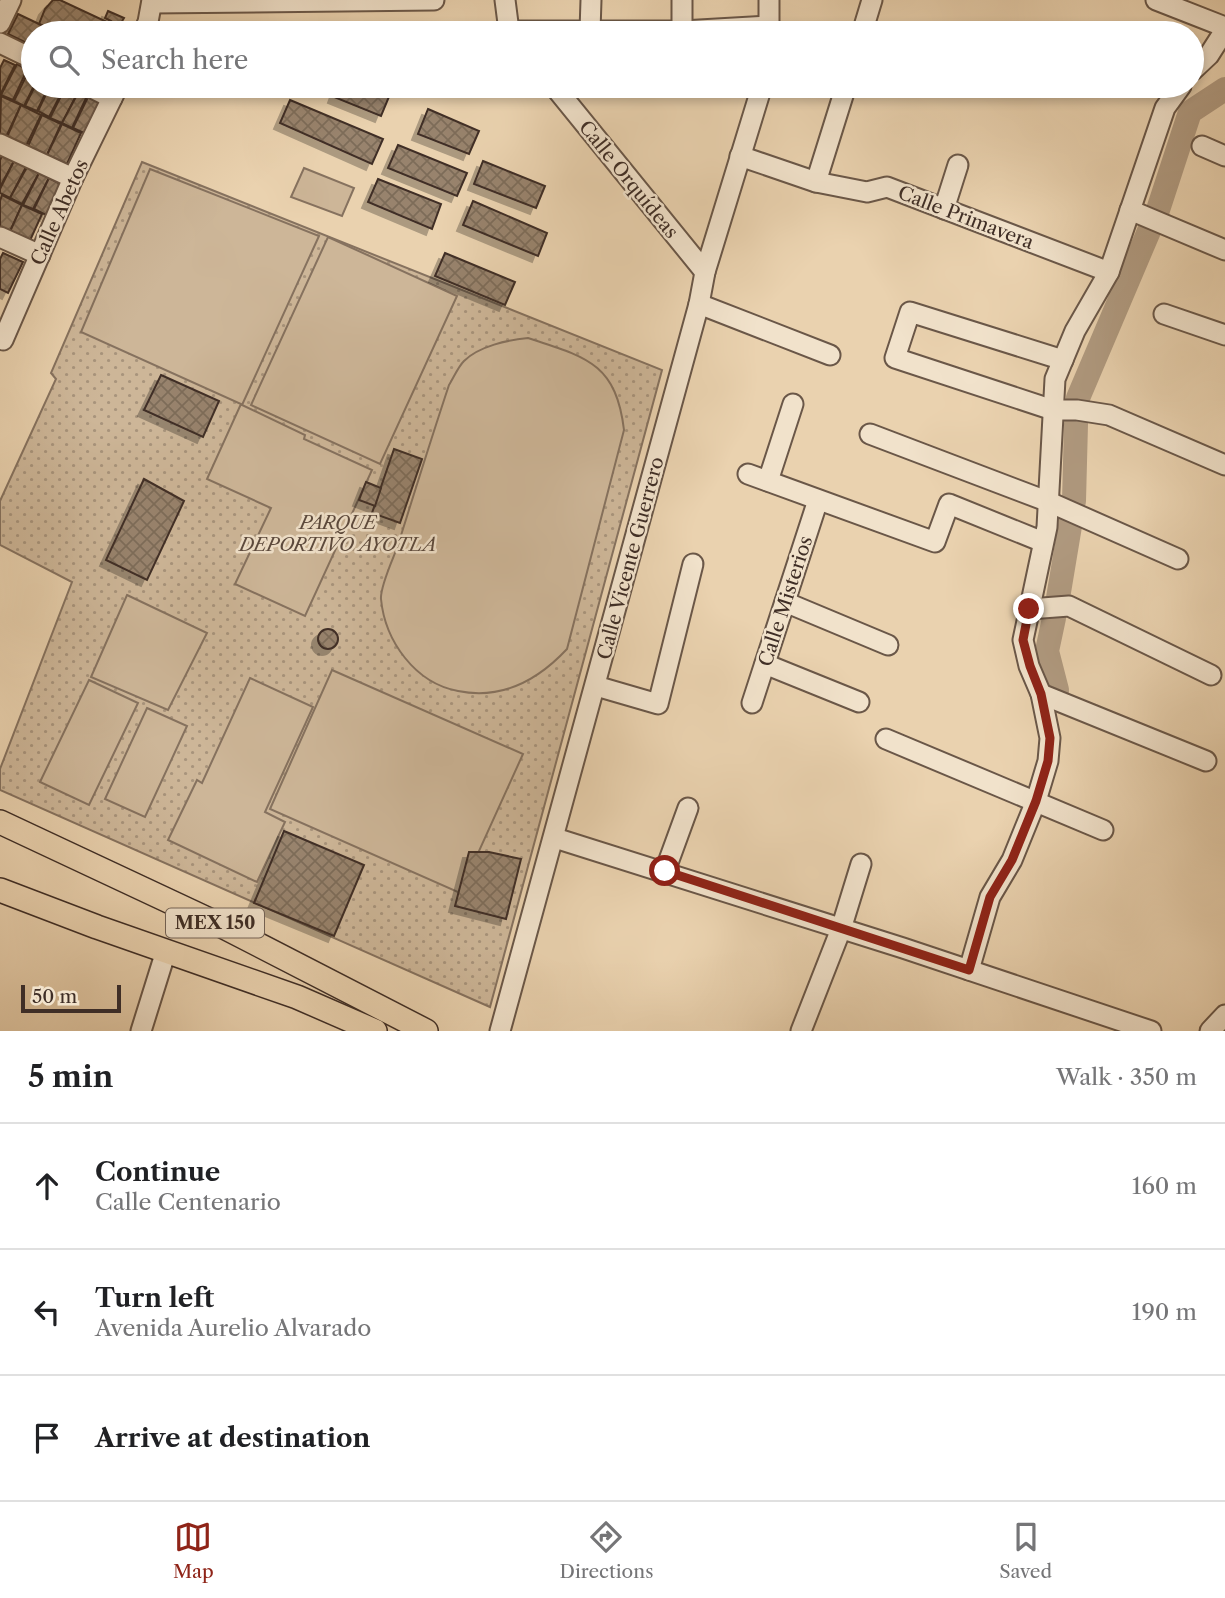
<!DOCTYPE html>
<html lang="en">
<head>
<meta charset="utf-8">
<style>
	body { margin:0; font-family:"Libre Caslon Text",serif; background:#f6f6f6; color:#202124 }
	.scale { position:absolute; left:21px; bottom:18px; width:100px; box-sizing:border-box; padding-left:7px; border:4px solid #3f2e26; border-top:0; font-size:19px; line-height:24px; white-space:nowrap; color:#3f2e26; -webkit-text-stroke:5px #f1e2cb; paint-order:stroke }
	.stop { position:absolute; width:21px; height:21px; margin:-16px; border:5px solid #8f2418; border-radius:50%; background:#fff }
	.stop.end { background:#8f2418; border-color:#fff; box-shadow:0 2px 7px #0008 }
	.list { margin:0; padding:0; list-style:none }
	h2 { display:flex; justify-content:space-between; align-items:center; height:91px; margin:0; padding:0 28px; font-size:30px }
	h2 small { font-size:23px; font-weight:400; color:#757577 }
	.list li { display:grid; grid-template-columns:46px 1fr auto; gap:21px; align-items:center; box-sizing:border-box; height:126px; padding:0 28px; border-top:2px solid #e0e0e0 }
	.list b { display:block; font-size:26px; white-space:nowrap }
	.list p { margin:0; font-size:23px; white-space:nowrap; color:#757577 }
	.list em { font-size:23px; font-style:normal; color:#757577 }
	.icon { flex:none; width:38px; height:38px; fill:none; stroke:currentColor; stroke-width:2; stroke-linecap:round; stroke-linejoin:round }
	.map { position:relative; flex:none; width:1225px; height:1031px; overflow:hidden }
	.search { position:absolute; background:#fff; box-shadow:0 4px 10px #0003; left:21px; right:21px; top:21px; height:77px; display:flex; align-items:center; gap:18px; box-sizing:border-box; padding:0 24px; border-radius:38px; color:#757577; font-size:26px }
	.sheet { height:469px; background:#fff }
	nav { display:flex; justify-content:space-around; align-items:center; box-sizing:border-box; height:98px; border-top:2px solid #e0e0e0; background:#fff; font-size:19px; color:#757577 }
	nav a { display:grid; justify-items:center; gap:4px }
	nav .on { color:#8f2418 }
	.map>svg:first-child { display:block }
</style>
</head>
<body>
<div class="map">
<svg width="1225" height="1031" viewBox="0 0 1225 1031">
	<defs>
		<pattern id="park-dots" width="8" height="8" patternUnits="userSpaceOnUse" patternTransform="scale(1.75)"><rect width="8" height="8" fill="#cdb698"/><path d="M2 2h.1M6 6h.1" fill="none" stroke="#a8947c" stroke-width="1.8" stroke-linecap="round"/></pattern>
		<pattern id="building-cross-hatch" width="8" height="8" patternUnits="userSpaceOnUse" patternTransform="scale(1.75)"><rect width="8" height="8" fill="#98836d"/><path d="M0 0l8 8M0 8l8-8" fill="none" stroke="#7d6c59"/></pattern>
		<filter id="shadow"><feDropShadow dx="-6" dy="6" stdDeviation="0" flood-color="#0004"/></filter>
	</defs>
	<rect width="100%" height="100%" fill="#ead2af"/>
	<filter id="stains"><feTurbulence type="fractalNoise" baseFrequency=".00286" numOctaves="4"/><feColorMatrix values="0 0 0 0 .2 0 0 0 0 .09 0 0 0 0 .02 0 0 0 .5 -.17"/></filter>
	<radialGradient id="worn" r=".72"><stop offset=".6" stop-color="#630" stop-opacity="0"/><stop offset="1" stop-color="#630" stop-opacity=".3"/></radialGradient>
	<path fill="url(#park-dots)" stroke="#86725f" stroke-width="2" d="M142,162l520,208 -172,637 -490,-217v-21l72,-187 -72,-37v-44l56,-122 -5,-6z"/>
	<g fill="#cdb698" stroke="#86725f" stroke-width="2">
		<path d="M304,168l50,20 -12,28 -51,-19z"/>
		<path d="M150,169l169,67 -77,169 63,30 -1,4 68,31 -67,146 -70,-32 36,-76 -64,-29 34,-75 -160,-72z"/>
		<path d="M328,237l129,59 -77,168 -129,-59z"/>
		<path d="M528,338c58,19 88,25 96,92l-57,219c-29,31 -65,51 -109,42 -43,-8 -73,-50 -77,-92 -1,-12 11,-38 16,-51 17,-54 34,-109 52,-163 5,-8 9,-18 15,-24 15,-15 44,-21 64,-23z"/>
		<path d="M127,595l80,38 -39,77 -77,-33z"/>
		<path d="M332,670l191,84 -63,139 -190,-84z"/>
		<path d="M250,678l63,29 -48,105 20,10 -28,60 -89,-42 29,-60 5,3z"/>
		<path d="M89,680l49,23 -49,102 -49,-23z"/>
		<path d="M147,708l40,18 -42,91 -40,-18z"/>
	</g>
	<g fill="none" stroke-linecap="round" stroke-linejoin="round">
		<g stroke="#b09a80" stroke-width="24">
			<path d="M1156,216l34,-104 35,-23"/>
			<path d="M1078,398l71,-167"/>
			<path d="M1074,501l2,-77"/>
			<path d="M1058,598l13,-78"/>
			<path d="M1054,618l-7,33 10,39"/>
		</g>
	</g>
	<g fill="url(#building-cross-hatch)" stroke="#3f2e26" stroke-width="2" filter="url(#shadow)">
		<path d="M53,0h7l47,22 -5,11h-43l-20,-9 6,-15z"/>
		<path d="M108,11l16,7 -9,15 -10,-1 6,-11 -6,-3z"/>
		<path d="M18,14l40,19h-25v13l-25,-12z"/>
		<path d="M4,60l11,5 -15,30v-27z"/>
		<path d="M17,64l10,6 -14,30 -12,-5z"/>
		<path d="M29,70l4,2 1,14 -10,20 -10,-5z"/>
		<path d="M35,86h14l-12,25 -12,-5z"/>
		<path d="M50,86h15l-16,31 -11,-6z"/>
		<path d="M66,86l12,6 -16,31 -12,-5z"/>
		<path d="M338,86h53l2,1 -12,29 -47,-19z"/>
		<path d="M78,93l9,3 -15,32 -10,-5z"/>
		<path d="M1,96l20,9 -15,32 -6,-3z"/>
		<path d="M88,97l12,6 -16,30 -11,-5z"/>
		<path d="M290,100l93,39 -11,25 -92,-41z"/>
		<path d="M21,105l20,10 -15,31 -19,-9z"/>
		<path d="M428,109l51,22 -10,23 -51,-20z"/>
		<path d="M42,115l19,9 -14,31 -19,-9z"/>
		<path d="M62,124l19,9 -14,31 -20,-9z"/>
		<path d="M398,145l69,28 -10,23 -69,-28z"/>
		<path d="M2,156l12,5 -14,26v-27z"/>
		<path d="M14,161l12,6 -16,31 -10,-5v-4z"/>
		<path d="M483,161l62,25 -9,22 -62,-24z"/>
		<path d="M27,167l12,6 -17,31 -12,-6z"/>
		<path d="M39,173l10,5 -16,31 -10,-4z"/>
		<path d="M49,178l12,6 -15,31 -12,-6z"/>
		<path d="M378,179l63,25 -9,25 -64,-27z"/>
		<path d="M2,195l20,10 -14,31 -8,-4v-31z"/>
		<path d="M473,201l74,32 -9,23 -75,-31z"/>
		<path d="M22,205l20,9 -14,31 -20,-9z"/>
		<path d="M3,253l20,9 -15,31 -8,-4v-30z"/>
		<path d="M445,253l70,29 -10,23 -70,-29z"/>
		<path d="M161,375l58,26 -16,36 -59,-27z"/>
		<path d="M394,449l28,10 -22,64 -28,-10z"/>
		<path d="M144,479l40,22 -37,79 -41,-20z"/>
		<path d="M366,482l15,6 -6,18 -16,-6z"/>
		<circle cx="328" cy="639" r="10"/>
		<path d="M284,831l80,34 -30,71 -80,-33z"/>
		<path d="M469,852h20l32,7 -15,60 -51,-13z"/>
	</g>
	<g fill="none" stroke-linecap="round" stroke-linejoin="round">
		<g stroke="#6a5748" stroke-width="23">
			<g id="minor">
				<path d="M505,0l4,31"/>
				<path d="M682,0v31"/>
				<path d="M1156,0l69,27"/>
				<path d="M152,3l282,-3"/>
				<path d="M0,23l11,-23"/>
				<path d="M509,31h173l87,-5"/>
				<path d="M590,31l1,-31"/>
				<path d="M143,33l5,-11 4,-22"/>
				<path d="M769,33v-33"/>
				<path d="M862,33l10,-33"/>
				<path d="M0,43l33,16"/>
				<path d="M1192,71l17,-16 16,-25"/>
				<path d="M88,86l24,12"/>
				<path d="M554,86l151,186"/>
				<path d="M0,144l73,34"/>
				<path d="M1202,146l23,10"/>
				<path d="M740,156l76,26 51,10 20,-5 222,85"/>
				<path d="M816,182l30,-96"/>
				<path d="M944,209l14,-44"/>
				<path d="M1130,210l95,40"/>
				<path d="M0,237l40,18"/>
				<path d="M699,304l131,51"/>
				<path d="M1164,314l61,21"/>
				<path d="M0,339l3,1 70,-162 45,-92"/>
				<path d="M1063,360l-153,-48 -15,46 158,52h24l32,5 116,50"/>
				<path d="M870,434l179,68 129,57"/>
				<path d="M748,474l187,68 14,-38 94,38"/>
				<path d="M768,481l25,-77"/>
				<path d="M785,602l103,43"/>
				<path d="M1029,609l40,-3 142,69"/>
				<path d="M765,664l94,38"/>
				<path d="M596,686l62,18 35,-140"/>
				<path d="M1041,694l165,67"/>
				<path d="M752,703l66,-203"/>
				<path d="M886,739l217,91"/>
				<path d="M555,838l348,110 248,83"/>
				<path d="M665,871l23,-63"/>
				<path d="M969,970l21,-73 22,-37 24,-59 12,-40 2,-23 -9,-44 -12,-28 -6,-26 24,-113 8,-148 20,-48 34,-59 56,-164 16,-22"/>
				<path d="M141,1031l25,-80"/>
				<path d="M500,1031l199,-727 6,-32 57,-186"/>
				<path d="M801,1031l40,-102 20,-65"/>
				<path d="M1210,1031l15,-16"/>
			</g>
		</g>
		<g stroke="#3f2e26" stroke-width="26">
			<g id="major">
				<path d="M0,822l222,104 204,105"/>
				<path d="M0,890l97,37 200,70 78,34"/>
			</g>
		</g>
		<use href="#minor" stroke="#f1e2cb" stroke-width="19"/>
		<use href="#major" stroke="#ead2af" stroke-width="23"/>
	</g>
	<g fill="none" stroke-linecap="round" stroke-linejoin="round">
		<path stroke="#8f2418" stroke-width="9" d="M665,871l304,99 21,-73 22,-37 24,-59 12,-40 2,-23 -9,-44 -11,-28 -7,-26 6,-31"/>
	</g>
	<g text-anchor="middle" stroke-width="5" stroke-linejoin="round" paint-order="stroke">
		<rect fill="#f1e2cb" stroke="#746458" stroke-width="2" x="166" y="908.5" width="98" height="29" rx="5"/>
		<g font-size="18" font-weight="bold" fill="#3f2e26">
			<text x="215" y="929">MEX 150</text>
		</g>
		<g font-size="19" fill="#3f2e26" stroke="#f1e2cb">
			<text transform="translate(629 179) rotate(51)" y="7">Calle Orquídeas</text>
			<text transform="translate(59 212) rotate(-66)" y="7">Calle Abetos</text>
			<text transform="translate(966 217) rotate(21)" y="7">Calle Primavera</text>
			<text transform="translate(630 558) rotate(-75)" y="7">Calle Vicente Guerrero</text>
			<text transform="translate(785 601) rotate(-72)" y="7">Calle Misterios</text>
		</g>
		<g font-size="19" font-style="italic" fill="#5b493d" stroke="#f1e2cb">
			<text x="338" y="529">PARQUE<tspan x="338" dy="22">DEPORTIVO AYOTLA</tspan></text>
		</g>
	</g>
	<rect width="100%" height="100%" filter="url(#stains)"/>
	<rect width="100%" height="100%" fill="url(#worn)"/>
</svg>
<div class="scale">50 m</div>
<div class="stop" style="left:665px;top:871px"></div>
<div class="stop end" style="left:1029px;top:609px"></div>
<div class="search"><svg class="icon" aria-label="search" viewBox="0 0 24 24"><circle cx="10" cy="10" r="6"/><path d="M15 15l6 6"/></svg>Search here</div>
</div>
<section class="sheet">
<h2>5 min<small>Walk · 350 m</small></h2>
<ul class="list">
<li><svg class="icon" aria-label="ahead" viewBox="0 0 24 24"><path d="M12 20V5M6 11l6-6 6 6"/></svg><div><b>Continue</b><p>Calle Centenario</p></div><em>160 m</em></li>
<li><svg class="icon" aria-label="left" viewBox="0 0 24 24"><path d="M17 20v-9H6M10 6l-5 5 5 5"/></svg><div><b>Turn left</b><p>Avenida Aurelio Alvarado</p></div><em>190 m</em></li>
<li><svg class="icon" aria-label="arrive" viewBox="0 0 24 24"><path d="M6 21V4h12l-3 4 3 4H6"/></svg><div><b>Arrive at destination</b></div></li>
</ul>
</section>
<nav>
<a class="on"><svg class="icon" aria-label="map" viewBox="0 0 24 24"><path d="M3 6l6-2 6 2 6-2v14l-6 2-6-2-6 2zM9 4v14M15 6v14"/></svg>Map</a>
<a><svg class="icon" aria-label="directions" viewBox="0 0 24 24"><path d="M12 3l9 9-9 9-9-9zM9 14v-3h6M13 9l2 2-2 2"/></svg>Directions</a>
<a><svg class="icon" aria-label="saved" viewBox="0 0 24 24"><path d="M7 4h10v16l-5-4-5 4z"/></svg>Saved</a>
</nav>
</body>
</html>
